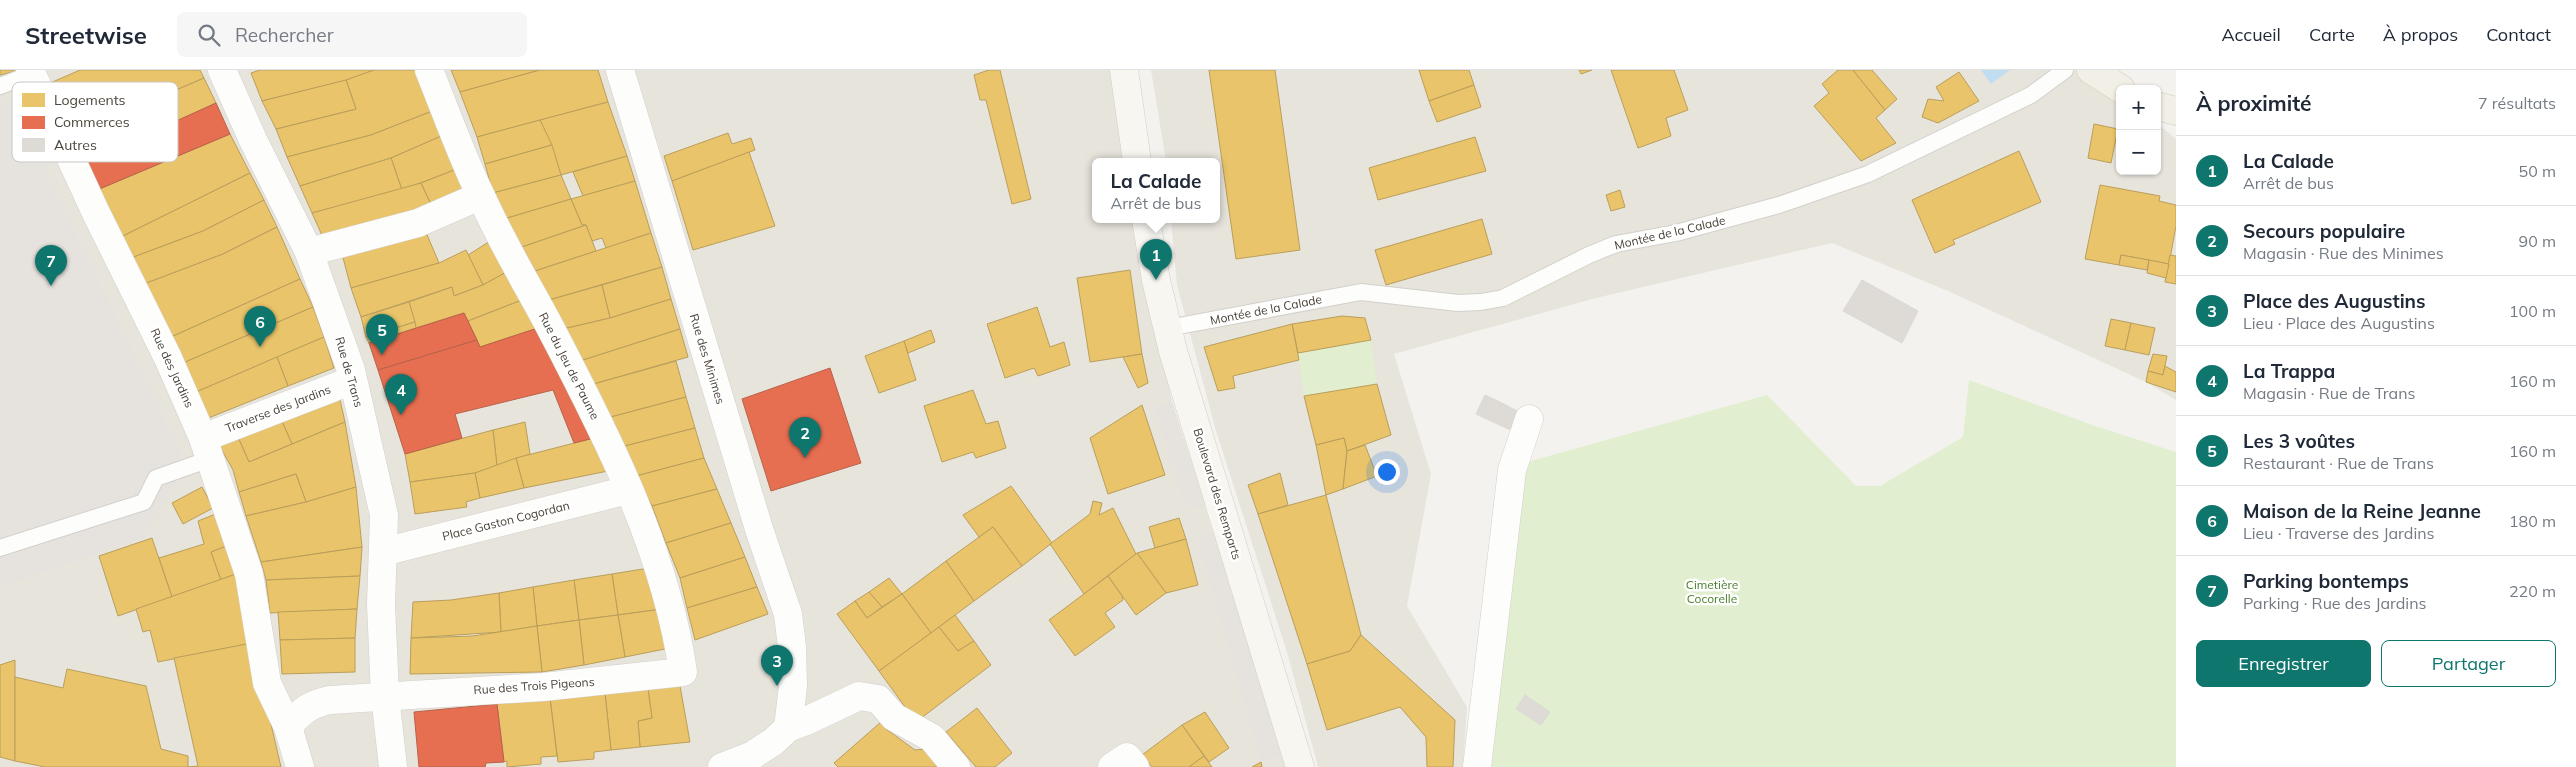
<!DOCTYPE html>
<html lang="fr">
<head>
<meta charset="utf-8">
<style>
	body { margin:0; font-family:Mulish,sans-serif; background:#f6f6f7; color:#1f2937 }
	.controls { position:absolute; right:15px; top:15px; display:grid; overflow:hidden; border-radius:8px; box-shadow:0 1px 4px #0004 }
	.controls button { width:45px; height:45px; display:grid; place-items:center; padding:0; border:0; border-bottom:1px solid #e0e1e3; background:#fff; color:#1f2937; font:25px sans-serif }
	.you { position:absolute; left:1386px; top:401px; width:18px; height:18px; margin:-12px; border:4px solid #fff; border-radius:50%; background:#1a73e8; box-shadow:0 0 0 8px #1a73e833 }
	.badge { display:grid; place-items:center; width:32px; height:32px; border-radius:50%; background:#0f766e; color:#fff; font-size:16px; font-weight:700 }
	.pin { position:absolute; translate:-50% -41px; filter:drop-shadow(0 1px 2px #0008) }
	.pin::after { content:''; position:absolute; top:26px; width:18px; height:15px; background:inherit; clip-path:polygon(0 0,100% 0,50% 100%) }
	.popup { position:absolute; left:1092px; top:88px; width:128px; height:65px; box-sizing:border-box; display:grid; place-content:center; border-radius:8px; background:#fff; filter:drop-shadow(0 1px 4px #0005); font-size:16px; white-space:nowrap; color:#747a83 }
	.popup b { font-size:19px; color:#1f2937 }
	.popup::after { content:''; position:absolute; left:50%; top:100%; margin-left:-10px; border:10px solid transparent; border-top-color:#fff }
	.list { margin:0; padding:0; list-style:none }
	h2 { display:flex; justify-content:space-between; align-items:center; height:65px; margin:0; padding:0 20px; font-size:21px }
	h2 small { font-size:16px; font-weight:400; color:#747a83 }
	.list li { display:grid; grid-template-columns:32px 1fr auto; gap:15px; align-items:center; box-sizing:border-box; height:70px; padding:0 20px; border-top:1px solid #e0e1e3 }
	.list b { display:block; font-size:19px; white-space:nowrap }
	.list p { margin:0; font-size:16px; white-space:nowrap; color:#747a83 }
	.list em { font-size:16px; font-style:normal; color:#747a83 }
	.actions { display:flex; gap:10px; padding:15px 20px }
	.actions a { flex:1; padding:11px 0; border:1px solid #0f766e; border-radius:8px; text-align:center; font-size:18px; color:#0f766e }
	.actions .main { background:#0f766e; color:#fff }
	.icon { flex:none; width:28px; height:28px; fill:none; stroke:currentColor; stroke-width:2; stroke-linecap:round; stroke-linejoin:round }
	.map { position:relative; flex:none; width:2176px; height:697px; overflow:hidden }
	header { display:flex; align-items:center; gap:30px; box-sizing:border-box; height:70px; padding:0 25px; background:#fff; border-bottom:1px solid #e0e1e3 }
	header strong { font-size:24px }
	nav { display:flex; gap:28px; margin-inline-start:auto; font-size:18px }
	.search { width:350px; height:45px; background:#f6f6f7; display:flex; align-items:center; gap:12px; box-sizing:border-box; padding:0 18px; border-radius:8px; color:#747a83; font-size:19px }
	main { display:flex }
	aside { flex:1; background:#fff }
	.map>svg:first-child { display:block }
</style>
</head>
<body>
<header>
<strong>Streetwise</strong>
<div class="search"><svg class="icon" aria-label="search" viewBox="0 0 24 24"><circle cx="10" cy="10" r="6"/><path d="M15 15l6 6"/></svg>Rechercher</div>
<nav><a>Accueil</a><a>Carte</a><a>À propos</a><a>Contact</a></nav>
</header>
<main>
<div class="map">
<svg width="2176" height="697" viewBox="0 0 2176 697">
	<rect width="100%" height="100%" fill="#f4f2ee"/>
	<g fill="#e7e4dc">
		<path d="M0,0h1115l12,91h-31v58h40l12,73 24,110 115,365h-1287z"/>
		<path d="M1151,0h946l23,20v81h37v-48l19,16v261l-30,-18 -198,-91 -116,-48 -236,55 -202,56 37,120 -24,132 60,101 -4,60h-145l-31,-115 -71,-221 -39,-146 -6,-66h45v-58h-50z"/>
	</g>
	<g fill="#e1eecf">
		<path d="M1371,270l6,44 -73,12 -6,-43z"/>
		<path d="M1969,310l126,46 81,26v315h-687l36,-298 6,-8 236,-66 89,91h24l83,-49z"/>
	</g>
	<g fill="#e6e3df">
		<path d="M13,32l174,364 -45,72 -142,49v-481z"/>
		<path d="M1172,332l34,104 -19,3 -33,-102z"/>
		<path d="M1216,463l69,220 -24,9 -64,-225z"/>
	</g>
	<path fill="#c0ddf1" d="M1981,0h29l-19,14z"/>
	<g fill="#e9c46a" stroke="#ba9e5b">
		<path d="M0,0h16v1l-16,4z"/>
		<path d="M80,0h120l4,8 -134,58 -22,-52z"/>
		<path d="M260,0h114l-27,10 -85,21 -11,-28z"/>
		<path d="M374,0h42l19,40 -64,25 -84,22 -11,-28 80,-20 -10,-29z"/>
		<path d="M451,0h89l-80,22z"/>
		<path d="M540,0h58l10,32 -131,35 -17,-45z"/>
		<path d="M989,0h11l31,129 -19,5 -26,-104h-6l-6,-25z"/>
		<path d="M1209,0h66l25,180 -64,9z"/>
		<path d="M1419,0h50l5,15 -45,16z"/>
		<path d="M1579,0h13l-11,4z"/>
		<path d="M1611,0h63l14,40 -22,8 5,18 -33,12z"/>
		<path d="M1838,0h15l32,40 -9,8 20,25 -35,18 -47,-55 15,-13 -7,-9z"/>
		<path d="M1853,0h19l25,29 -12,11z"/>
		<path d="M1959,2l20,29 -41,22 -16,-6 6,-18 16,2 -8,-14z"/>
		<path d="M204,8l12,25 -132,60 -14,-27z"/>
		<path d="M346,10l10,29 -80,20 -14,-28z"/>
		<path d="M1474,15l7,22 -44,15 -8,-21z"/>
		<path d="M608,32l19,54 -66,19 -21,-55z"/>
		<path d="M435,40l11,24 -55,24 -91,28 -13,-29 84,-22z"/>
		<path d="M540,50l12,25 -67,19 -8,-27z"/>
		<path d="M2094,54l24,5 -7,34 -23,-5z"/>
		<path d="M728,63l4,11 19,-6 4,12 -83,31 -8,-25z"/>
		<path d="M230,64l20,39 -129,64 -24,-47z"/>
		<path d="M446,64l16,33 -60,23 -11,-32z"/>
		<path d="M1475,67l11,34 -108,29 -9,-32z"/>
		<path d="M552,75l9,30 -68,18 -8,-29z"/>
		<path d="M2019,81l22,51 -88,38 2,4 -20,9 -23,-53z"/>
		<path d="M749,82l26,74 -82,24 -21,-69z"/>
		<path d="M627,86l8,25 -52,15 -10,-24z"/>
		<path d="M391,88l11,32 -90,23 -12,-27z"/>
		<path d="M462,97l11,24 -40,18 -12,-26z"/>
		<path d="M250,103l14,27 -61,31 -72,27 -10,-21z"/>
		<path d="M561,105l10,24 -67,20 -11,-26z"/>
		<path d="M635,111l16,52 -45,15 -4,-10 -10,3 -6,-16h-4l-11,-26z"/>
		<path d="M421,113l12,26 -108,33 -13,-29z"/>
		<path d="M2100,115l60,11 -1,5 17,4v21l-7,38 -48,-9 -2,10 -34,-6z"/>
		<path d="M1620,120l5,17 -14,4 -5,-16z"/>
		<path d="M571,129l11,26h4l-67,23 -15,-29z"/>
		<path d="M264,130l13,27 -54,27 -79,30 -13,-26 72,-27z"/>
		<path d="M1482,149l10,35 -106,31 -11,-35z"/>
		<path d="M586,155l10,26 -61,20 -13,-24z"/>
		<path d="M277,157l23,52 -129,58 -27,-53 79,-30z"/>
		<path d="M425,160l14,33 -88,25 -9,-34z"/>
		<path d="M651,163l11,34 -113,33 -14,-29z"/>
		<path d="M495,168l17,31 -29,16 -15,-30z"/>
		<path d="M466,180l17,35 -29,11 -2,-9 -91,30 -10,-29 88,-25z"/>
		<path d="M2121,185l28,5 -2,10 -28,-5z"/>
		<path d="M2170,185l6,1v28l-11,-2z"/>
		<path d="M2149,190l20,4 -3,14 -19,-5z"/>
		<path d="M662,197l9,32 -61,19 -8,-33z"/>
		<path d="M512,199l15,29 -59,23 -4,-8 -48,15 -7,-26 43,-15 2,9 29,-11z"/>
		<path d="M1130,200l12,84 -52,8 -13,-84z"/>
		<path d="M300,209l13,28 -130,56 -12,-26z"/>
		<path d="M602,215l8,33 -47,11 -14,-29z"/>
		<path d="M527,228l14,29 -61,20 -12,-26z"/>
		<path d="M671,229l9,30 -100,32 -17,-32 47,-11z"/>
		<path d="M409,232l6,20 -49,15 -5,-20z"/>
		<path d="M313,237l11,30 -130,56 -11,-30z"/>
		<path d="M1037,237l13,40 14,-5 6,23 -32,11 -4,-8 -29,10 -18,-54z"/>
		<path d="M1342,246l23,2 6,22 -73,13 -6,-29z"/>
		<path d="M2111,249l20,4 -6,27 -20,-4z"/>
		<path d="M415,252l1,6 -47,15 -3,-6z"/>
		<path d="M2131,253l24,5 -6,27 -24,-5z"/>
		<path d="M1292,254l7,36 -66,16 2,12 -17,3 -14,-44z"/>
		<path d="M680,259l8,28 -98,28 -10,-24z"/>
		<path d="M931,260l4,12 -27,11 -4,-12z"/>
		<path d="M324,267l10,31 -46,18 -11,-29z"/>
		<path d="M904,271l12,39 -37,13 -14,-37z"/>
		<path d="M1142,284l6,29 -10,5 -15,-31z"/>
		<path d="M2153,284l14,2 -4,19 -15,-4z"/>
		<path d="M277,287l11,29 -82,33 -12,-26z"/>
		<path d="M676,291l10,36 -79,21 -17,-33z"/>
		<path d="M2165,296l11,6v20l-30,-10 2,-11 15,4z"/>
		<path d="M1377,314l14,51 -44,16 -3,-13 -28,7 -12,-49z"/>
		<path d="M973,320l13,34 12,-3 8,27 -30,10 -3,-6 -31,10 -18,-56z"/>
		<path d="M338,321l7,31 -53,22 -12,-27z"/>
		<path d="M686,327l9,31 -74,19 -14,-29z"/>
		<path d="M1142,335l23,70 -57,19 -18,-56z"/>
		<path d="M280,347l12,27 -43,18 -12,-27z"/>
		<path d="M345,352l11,65 -50,15 -10,-28 -57,18 -6,-22 -15,-27 19,-8 12,27z"/>
		<path d="M525,352l5,32 -33,12 -4,-36z"/>
		<path d="M695,358l9,30 -68,18 -15,-29z"/>
		<path d="M493,360l4,36 -22,7 -65,9 -5,-28z"/>
		<path d="M594,368l14,33 -84,17 -8,-30z"/>
		<path d="M1344,368l3,13 -4,38 -17,6 -10,-50z"/>
		<path d="M1365,375l12,31 -34,13 4,-38z"/>
		<path d="M516,388l8,30 -44,10 -5,-25z"/>
		<path d="M704,388l13,31 -65,17 -16,-30z"/>
		<path d="M475,403l5,25 -14,4 1,5 -52,7 -5,-32z"/>
		<path d="M1280,403l8,32 -30,9 -10,-29z"/>
		<path d="M296,404l10,28 -60,14 -7,-24z"/>
		<path d="M1011,416l41,57 -30,23 -29,-39 -14,10 -16,-22z"/>
		<path d="M202,417l11,21 -30,16 -11,-21z"/>
		<path d="M356,417l6,60 -101,15 -15,-46 60,-14z"/>
		<path d="M717,419l14,34 -65,20 -14,-37z"/>
		<path d="M1326,425l35,140 -11,16 -43,13 -49,-150z"/>
		<path d="M1093,431l9,2 -3,12 14,-7 23,46 -52,40 -34,-50 40,-30z"/>
		<path d="M218,443l11,32 -18,7 10,28 -49,17 -13,-39 45,-14 -6,-23z"/>
		<path d="M1179,448l7,21 -31,9 -6,-21z"/>
		<path d="M731,453l14,34 -65,21 -14,-35z"/>
		<path d="M993,457l29,39 -48,35 -28,-40z"/>
		<path d="M152,468l20,59 -54,19 -19,-60z"/>
		<path d="M1186,469l12,46 -32,8 -29,-40z"/>
		<path d="M229,475l7,29 -15,6 -10,-28z"/>
		<path d="M362,477l-2,29 -94,4 -5,-18z"/>
		<path d="M1137,483l29,40 -30,22 -28,-39z"/>
		<path d="M745,487l12,30 -70,21 -7,-30z"/>
		<path d="M946,491l28,40 -43,32 -29,-39z"/>
		<path d="M649,498l13,41 -44,6 -6,-41z"/>
		<path d="M236,504l16,69 -94,19 -8,-32 -7,2 -7,-23z"/>
		<path d="M612,504l6,41 -39,5 -5,-40z"/>
		<path d="M360,506l-3,33 -87,4 -4,-33z"/>
		<path d="M1108,506l14,20 1,4 -18,13 10,14 -40,29 -26,-36z"/>
		<path d="M889,508l13,16 -20,13 -13,-15z"/>
		<path d="M574,510l5,40 -42,6 -4,-39z"/>
		<path d="M533,517l4,39 -36,6 -2,-39z"/>
		<path d="M757,517l11,27 -73,26 -8,-32z"/>
		<path d="M869,522l13,15 -15,11 -12,-17z"/>
		<path d="M499,523l2,39 -90,6 2,-36 38,-2z"/>
		<path d="M902,524l29,39 -52,38 -42,-57 18,-13 12,17z"/>
		<path d="M357,539l-2,29 -75,2 -2,-28z"/>
		<path d="M662,539l8,39 -45,9 -7,-42z"/>
		<path d="M618,545l7,42 -41,8 -5,-45z"/>
		<path d="M955,545l19,26 -16,10 -19,-24z"/>
		<path d="M579,550l5,45 -42,7 -5,-46z"/>
		<path d="M537,556l5,46 -132,2 1,-36 62,-2z"/>
		<path d="M939,557l19,24 16,-10 17,24 -75,57 -37,-51z"/>
		<path d="M1361,565l94,85 -2,47h-26l-1,-30 -26,-30 -73,23 -20,-66 43,-13z"/>
		<path d="M355,568v34l-73,2 -2,-34z"/>
		<path d="M252,573l29,124h-93l10,-1 -24,-108z"/>
		<path d="M15,590v101l-15,-4v-92z"/>
		<path d="M67,599l79,17 15,63 27,7v11h-143l-30,-6v-84l48,11z"/>
		<path d="M680,616l10,56 -50,5 -2,-26 14,-3 -4,-29z"/>
		<path d="M648,619l4,29 -14,3 2,26 -29,3 -6,-57z"/>
		<path d="M605,623l6,57 -17,2v7l-36,3 -8,-64z"/>
		<path d="M550,628l7,58 -16,1v7l-34,3v-6l-3,1 -7,-58z"/>
		<path d="M977,638l35,45 -17,14h-19l-30,-35z"/>
		<path d="M1205,642l24,36 -20,14 -27,-37z"/>
		<path d="M881,652l5,7 29,21 11,-1 16,18h-104l-4,-4z"/>
		<path d="M1182,655l22,31 -15,11h-37l-10,-12z"/>
		<path d="M1204,686l8,11h-23z"/>
		<path d="M1261,692l1,5h-10z"/>
	</g>
	<g fill="#e76f51" stroke="#b8624a">
		<path d="M216,33l14,31 -133,56 -13,-27z"/>
		<path d="M464,243l13,27 -99,30 -9,-27z"/>
		<path d="M541,257l53,111 -20,5 -21,-53 -98,24 7,24 -57,16 -27,-84 99,-30 3,7z"/>
		<path d="M830,298l31,95 -90,28 -29,-92z"/>
		<path d="M497,634l7,58 -18,1 -1,4h-66l-5,-55z"/>
	</g>
	<g fill="#dedbd6" stroke="#dcd9d4">
		<path d="M1862,210l56,31 -16,32 -59,-32z"/>
		<path d="M1485,325l17,8 -9,19 -17,-8z"/>
		<path d="M1502,333l17,9 -8,18 -18,-8z"/>
		<path d="M1525,625l25,17 -9,13 -25,-16z"/>
	</g>
	<g fill="none" stroke-linecap="round" stroke-linejoin="round">
		<g stroke="#d2d0cb" stroke-width="18">
			<g id="lane">
				<path d="M0,16l31,-12"/>
				<path d="M1168,258l193,-36 97,11 23,-1 22,-4 86,-43 27,-11 60,-11 103,-28 89,-31 163,-79 34,-25"/>
				<path d="M0,478l144,-46 12,-24 54,-19"/>
			</g>
		</g>
		<g stroke="#d2d0cb" stroke-width="29">
			<g id="street">
				<path d="M30,0l66,143 72,145 35,80 46,136 18,109 21,44 12,40"/>
				<path d="M222,0l31,70 56,112 42,118 33,145 -3,89 4,92 8,71"/>
				<path d="M620,0l139,459 29,85 4,33 1,39 -5,42 -14,13 -21,14 -31,12"/>
				<path d="M309,182l109,-29 62,-27"/>
				<path d="M203,368l150,-58"/>
				<path d="M383,482l245,-62"/>
				<path d="M288,657c13,-16 22,-23 42,-27l213,-13 140,-15c-17,-121 -77,-238 -133,-345 -23,-43 -49,-86 -69,-131 -20,-41 -35,-84 -52,-126"/>
				<path d="M788,658l16,-6 55,-26 19,3 16,18 38,21 24,29"/>
				<path d="M1112,697l15,-10 8,10"/>
				<path d="M1477,697l35,-297 17,-51"/>
			</g>
		</g>
		<g stroke="#d3cfc5" stroke-width="29">
			<g id="secondary">
				<path d="M1124,0l13,91"/>
				<path d="M1146,149l10,61 17,71 127,416"/>
			</g>
		</g>
		<g stroke="#d6cebb" stroke-width="29">
			<g id="primary">
				<path d="M2091,0l30,19"/>
				<path d="M2157,36l19,5"/>
			</g>
		</g>
		<use href="#lane" stroke="#fdfdfc" stroke-width="16"/>
		<use href="#street" stroke="#fdfdfc" stroke-width="28"/>
		<use href="#secondary" stroke="#f7f6f1" stroke-width="28"/>
		<use href="#primary" stroke="#f2efe6" stroke-width="28"/>
	</g>
	<g text-anchor="middle" stroke-width="5" stroke-linejoin="round" paint-order="stroke">
		<g font-size="12" fill="#4b4439" stroke="#fff">
			<text transform="translate(1670 163) rotate(-13)" y="4">Montée de la Calade</text>
			<text transform="translate(1266 240) rotate(-11)" y="4">Montée de la Calade</text>
			<text transform="translate(707 289) rotate(73)" y="4">Rue des Minimes</text>
			<text transform="translate(569 296) rotate(63)" y="4">Rue du Jeu de Paume</text>
			<text transform="translate(172 298) rotate(65)" y="4">Rue des Jardins</text>
			<text transform="translate(349 302) rotate(74)" y="4">Rue de Trans</text>
			<text transform="translate(278 339) rotate(-21)" y="4">Traverse des Jardins</text>
			<text transform="translate(1217 424) rotate(73)" y="4">Boulevard des Remparts</text>
			<text transform="translate(506 451) rotate(-14)" y="4">Place Gaston Cogordan</text>
			<text transform="translate(534 616) rotate(-4)" y="4">Rue des Trois Pigeons</text>
		</g>
		<g font-size="12" fill="#4a7f2a" stroke="#fff">
			<text x="1712" y="519">Cimetière<tspan x="1712" dy="14">Cocorelle</tspan></text>
		</g>
	</g>
	<rect x="12" y="12" width="166" height="80" rx="8" fill="#fff" stroke="#c9c7c4" stroke-width="1"/>
	<rect x="22" y="23" width="23" height="14" fill="#e9c46a"/>
	<rect x="22" y="46" width="23" height="13" fill="#e76f51"/>
	<rect x="22" y="68" width="23" height="14" fill="#dedbd6"/>
	<g font-size="14" fill="#4b4439">
		<text x="54" y="35">Logements</text>
		<text x="54" y="57">Commerces</text>
		<text x="54" y="80">Autres</text>
	</g>
</svg>
<div class="controls">
<button>+</button>
<button>−</button>
</div>
<div class="you"></div>
<div class="pin badge" style="left:1156px;top:210px">1</div>
<div class="popup"><b>La Calade</b>Arrêt de bus</div>
<div class="pin badge" style="left:805px;top:388px">2</div>
<div class="pin badge" style="left:777px;top:616px">3</div>
<div class="pin badge" style="left:401px;top:345px">4</div>
<div class="pin badge" style="left:382px;top:285px">5</div>
<div class="pin badge" style="left:260px;top:277px">6</div>
<div class="pin badge" style="left:51px;top:216px">7</div>
</div>
<aside>
<h2>À proximité<small>7 résultats</small></h2>
<ul class="list">
<li><span class="badge">1</span><div><b>La Calade</b><p>Arrêt de bus</p></div><em>50 m</em></li>
<li><span class="badge">2</span><div><b>Secours populaire</b><p>Magasin · Rue des Minimes</p></div><em>90 m</em></li>
<li><span class="badge">3</span><div><b>Place des Augustins</b><p>Lieu · Place des Augustins</p></div><em>100 m</em></li>
<li><span class="badge">4</span><div><b>La Trappa</b><p>Magasin · Rue de Trans</p></div><em>160 m</em></li>
<li><span class="badge">5</span><div><b>Les 3 voûtes</b><p>Restaurant · Rue de Trans</p></div><em>160 m</em></li>
<li><span class="badge">6</span><div><b>Maison de la Reine Jeanne</b><p>Lieu · Traverse des Jardins</p></div><em>180 m</em></li>
<li><span class="badge">7</span><div><b>Parking bontemps</b><p>Parking · Rue des Jardins</p></div><em>220 m</em></li>
</ul>
<div class="actions"><a class="main">Enregistrer</a><a>Partager</a></div>
</aside>
</main>
</body>
</html>
